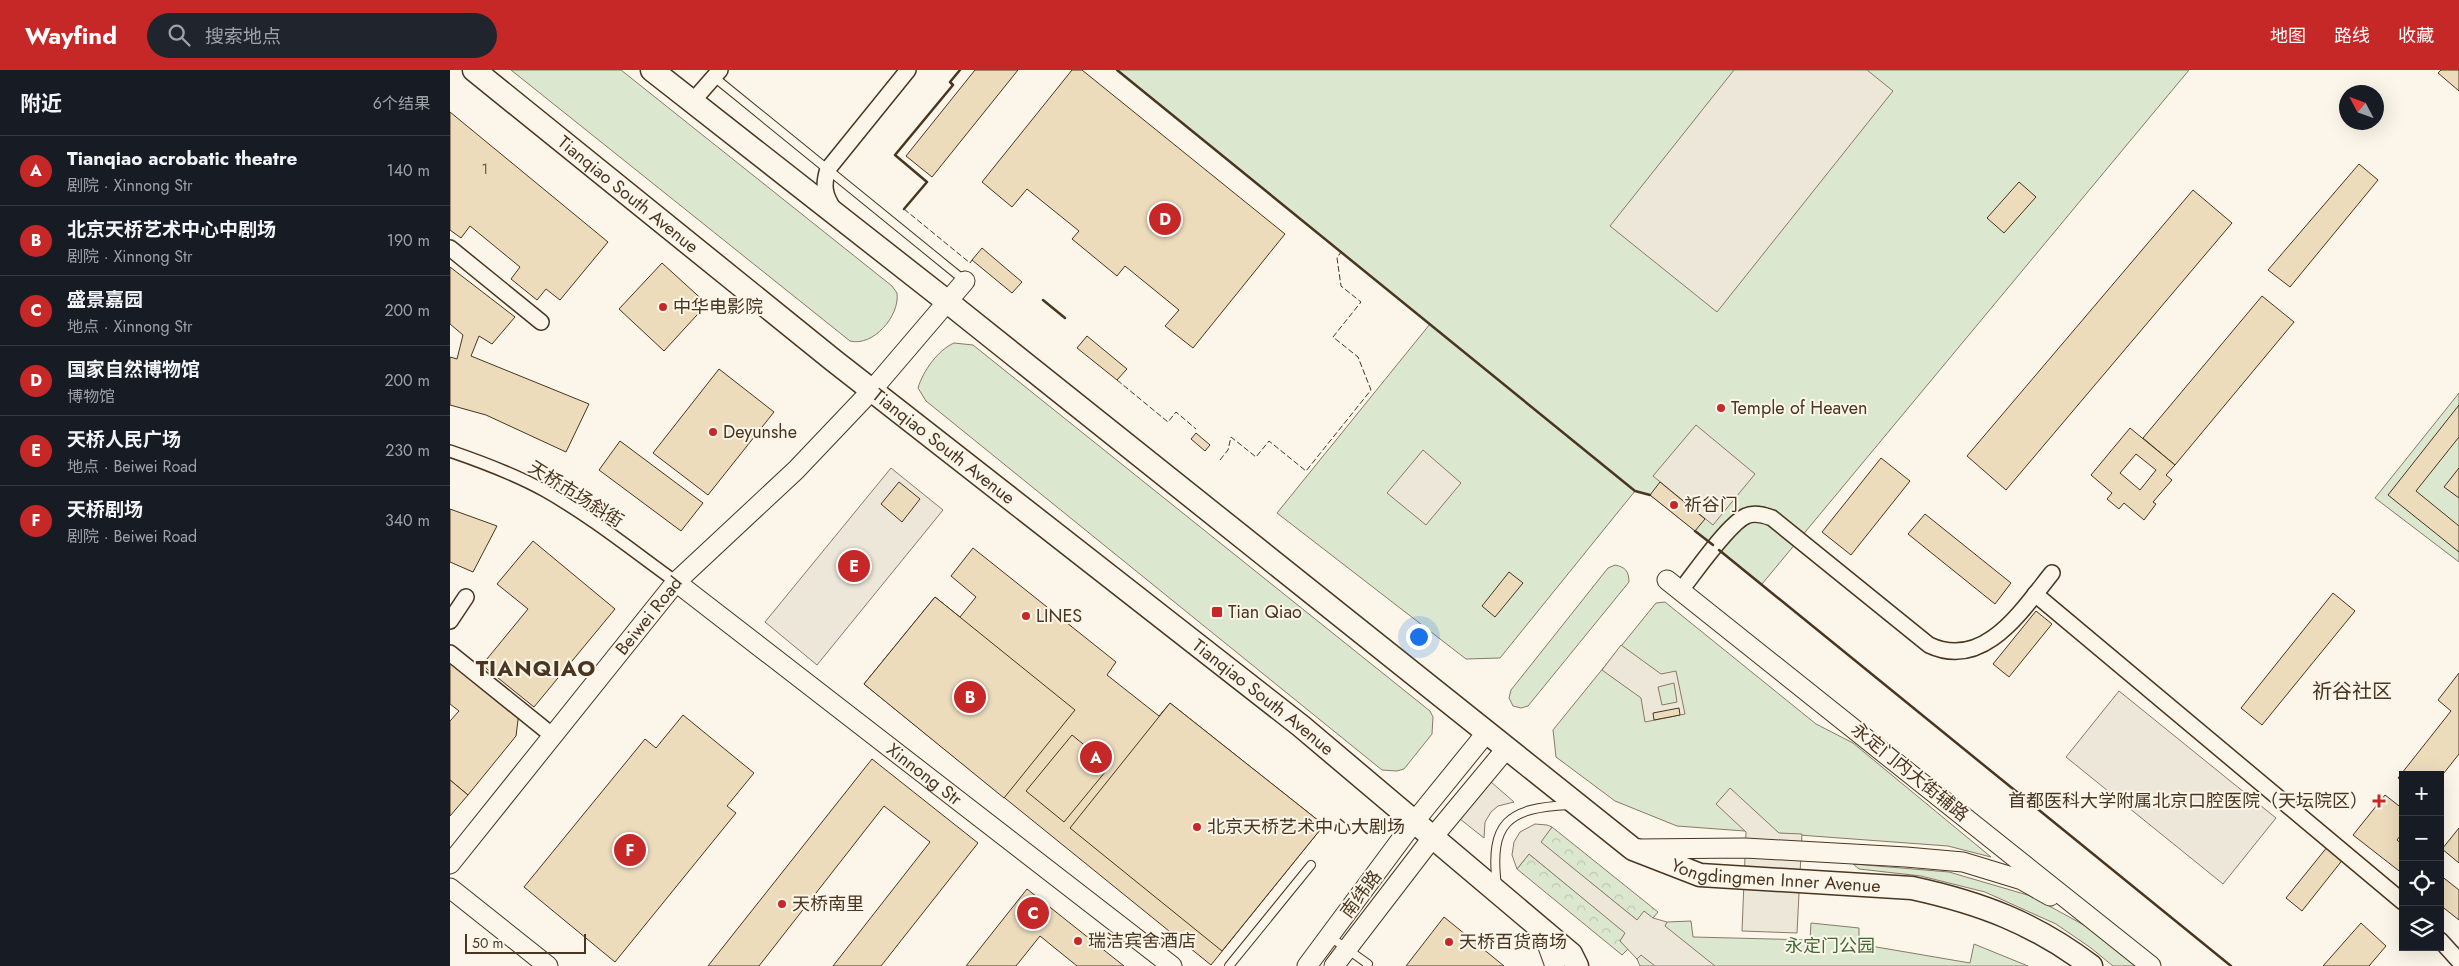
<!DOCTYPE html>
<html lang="zh">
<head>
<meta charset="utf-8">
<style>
	body { margin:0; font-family:Jost,"Noto Sans SC",sans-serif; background:#20242c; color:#f1f3f6 }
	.controls { position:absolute; right:15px; bottom:15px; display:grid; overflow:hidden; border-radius:0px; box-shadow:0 5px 20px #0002 }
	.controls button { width:45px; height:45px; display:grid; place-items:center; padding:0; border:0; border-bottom:1px solid #363941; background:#171b24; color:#f1f3f6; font:25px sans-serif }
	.compass { position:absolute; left:1889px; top:15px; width:45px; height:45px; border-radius:50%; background:#171b24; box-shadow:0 5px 20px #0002; rotate:311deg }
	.scale { position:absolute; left:15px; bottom:12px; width:121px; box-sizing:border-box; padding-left:5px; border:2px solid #4a3520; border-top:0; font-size:14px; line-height:18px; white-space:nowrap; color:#4a3520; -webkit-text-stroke:4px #fbf6e9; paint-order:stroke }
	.you { position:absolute; left:968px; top:566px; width:18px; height:18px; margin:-12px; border:4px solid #fff; border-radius:50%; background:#1a73e8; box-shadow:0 0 0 8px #1a73e833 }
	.badge { display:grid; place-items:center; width:32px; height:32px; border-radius:50%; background:#c62828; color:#fff; font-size:16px; font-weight:700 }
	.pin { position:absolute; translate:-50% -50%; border:2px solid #fff; box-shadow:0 1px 5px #0006 }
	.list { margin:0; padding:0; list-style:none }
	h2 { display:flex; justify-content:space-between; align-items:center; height:65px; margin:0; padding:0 20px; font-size:21px }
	h2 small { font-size:16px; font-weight:400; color:#9ea1a6 }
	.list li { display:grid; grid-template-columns:32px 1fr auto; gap:15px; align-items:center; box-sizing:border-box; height:70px; padding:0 20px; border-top:1px solid #363941 }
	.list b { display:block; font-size:19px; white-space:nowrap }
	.list p { margin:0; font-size:16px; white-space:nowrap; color:#9ea1a6 }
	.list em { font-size:16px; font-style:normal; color:#9ea1a6 }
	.icon { flex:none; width:28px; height:28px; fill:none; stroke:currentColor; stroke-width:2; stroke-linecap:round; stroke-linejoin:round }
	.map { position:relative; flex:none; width:2009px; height:896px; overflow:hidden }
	header { display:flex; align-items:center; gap:30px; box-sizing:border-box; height:70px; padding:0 25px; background:#c62828; color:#fff }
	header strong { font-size:24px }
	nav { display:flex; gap:28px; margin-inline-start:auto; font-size:18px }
	.search { width:350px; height:45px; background:#20242c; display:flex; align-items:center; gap:12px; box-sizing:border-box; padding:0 18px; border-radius:28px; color:#9ea1a6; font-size:19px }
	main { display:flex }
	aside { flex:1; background:#171b24 }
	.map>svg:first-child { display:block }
</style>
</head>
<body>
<header>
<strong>Wayfind</strong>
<div class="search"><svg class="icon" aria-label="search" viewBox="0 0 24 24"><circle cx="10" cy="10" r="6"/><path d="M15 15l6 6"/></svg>搜索地点</div>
<nav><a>地图</a><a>路线</a><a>收藏</a></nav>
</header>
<main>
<aside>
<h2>附近<small>6个结果</small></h2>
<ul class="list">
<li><span class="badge">A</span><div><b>Tianqiao acrobatic theatre</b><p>剧院 · Xinnong Str</p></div><em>140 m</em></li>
<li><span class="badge">B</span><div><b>北京天桥艺术中心中剧场</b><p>剧院 · Xinnong Str</p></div><em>190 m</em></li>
<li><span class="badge">C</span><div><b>盛景嘉园</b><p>地点 · Xinnong Str</p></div><em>200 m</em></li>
<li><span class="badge">D</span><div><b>国家自然博物馆</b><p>博物馆</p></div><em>200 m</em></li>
<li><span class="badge">E</span><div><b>天桥人民广场</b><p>地点 · Beiwei Road</p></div><em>230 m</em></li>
<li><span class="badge">F</span><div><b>天桥剧场</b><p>剧院 · Beiwei Road</p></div><em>340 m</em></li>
</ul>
</aside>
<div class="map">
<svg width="2009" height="896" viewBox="0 0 2009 896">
	<defs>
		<pattern id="forest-crowns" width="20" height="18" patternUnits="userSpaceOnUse" patternTransform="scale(1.25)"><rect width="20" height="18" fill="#dce7d0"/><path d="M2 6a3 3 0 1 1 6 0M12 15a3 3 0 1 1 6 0" fill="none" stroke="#bec7b2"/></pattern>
	</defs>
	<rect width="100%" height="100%" fill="#fbf6e9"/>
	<g fill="#dce7d0" stroke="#887966">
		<path d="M61,0h110l271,216 5,7c3,23 -24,54 -47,48z"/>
		<path d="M667,0h1072l-427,514 -112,-89 -15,-4 -135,167 -34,1 -189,-146 153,-189z"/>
		<path d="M504,273l19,2 457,366 3,6 -1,17 -28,35 -7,2 -15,-1 -456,-369 -8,-13c5,-17 20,-38 36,-45z"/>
		<path d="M2009,323v169l-84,-64z"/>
		<path d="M1165,495c10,2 14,6 14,17l-101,124 -7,2 -8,-2 -4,-8 2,-8 97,-122z"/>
		<path d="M1215,532l151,122 37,19 138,114 -43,-11 -271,-20 -62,-25 -59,-44 -3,-27 103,-127z"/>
		<path d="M1403,794l96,8 82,24 71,39 38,31h-27l-22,-18 -35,-24 -71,-32 -64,-16 -62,-7z"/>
		<path d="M1241,851l2,16 117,3 1,-17 48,5v16l111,19 4,-19 54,22h-388l-3,-7 30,-37z"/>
	</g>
	<g fill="url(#forest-crowns)" stroke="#887966">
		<path d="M1102,757l106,85 -5,6 -16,2 -97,-78z"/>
		<path d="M1079,784l97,79 -6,8 9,7 -7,7 -105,-86z"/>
	</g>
	<g fill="#ede7d9" stroke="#887966" fill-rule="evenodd">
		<path d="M1284,0h133l26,21 -176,221 -107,-86z"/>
		<path d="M1246,355l59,49 -42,51 -60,-49z"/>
		<path d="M973,380l38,33 -35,42 -39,-32z"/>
		<path d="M441,398l52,42 -126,155 -52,-43z"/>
		<path d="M1171,575l40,29 15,-3 9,43 -40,8 -4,-24 -39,-28zM1224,613l3,19 -15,3 -4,-18z"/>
		<path d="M1669,621l157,127 -53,66 -157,-127z"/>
		<path d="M1041,712l23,20 -16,4 -7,6 -6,10 -1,16 -24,-19z"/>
		<path d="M1280,718l49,45 23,1 -5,99 -55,-2 4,-99 -30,-28z"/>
		<path d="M1085,754l12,1 5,2 -11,15 96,78 7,-9 9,7 14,4 -2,4 50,40h-60l-14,-11 -4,4 -17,-18 5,-8 -96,-79 -12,15 -5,-14 2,-13 6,-10z"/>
	</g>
	<g fill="#ecdcbc" stroke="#4a3520" fill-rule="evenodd">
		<path d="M525,0h43l-86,107 -26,-21z"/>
		<path d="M622,0h10l203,164 -92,114 -28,-22 14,-16 -54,-44 -8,10 -45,-37 7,-8 -52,-42 -15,18 -30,-25z"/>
		<path d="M1991,0h18v21l-21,-18z"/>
		<path d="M0,42l158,130 -48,58 -14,-11 -9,11 -26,-21 9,-12 -50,-41 -9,12 -11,-8z"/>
		<path d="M1909,94l19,16 -88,107 -22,-17z"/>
		<path d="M1569,112l17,15 -32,36 -17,-15z"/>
		<path d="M1743,120l39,33 -226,267 -39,-34z"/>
		<path d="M532,178l40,34 -10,11 -40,-33z"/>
		<path d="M212,193l45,41 -43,47 -45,-42z"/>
		<path d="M0,197l65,50 -23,27 -13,-8 -8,20 118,48 -23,48 -80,-37 -36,-10v-48l7,2 6,-24 -13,-11z"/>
		<path d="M1812,226l32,26 -119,143 -32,-27z"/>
		<path d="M637,266l40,33 -10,11 -40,-32z"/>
		<path d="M269,299l55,43 -66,83 -55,-42z"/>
		<path d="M2009,335v32l-43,54 43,35v26l-71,-57z"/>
		<path d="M1680,358l45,37 -9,10 6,5 -19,22 3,2 -12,16 -20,-17 -5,6 -12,-10 5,-6 -21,-18zM1686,384l20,16 -16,20 -20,-17z"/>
		<path d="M746,363l14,12 -5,6 -14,-12z"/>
		<path d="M170,371l83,62 -22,28 -82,-61z"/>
		<path d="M1431,388l29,23 -59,74 -29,-23z"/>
		<path d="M2009,398v30l-15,-11z"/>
		<path d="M449,412l21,17 -18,23 -21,-18z"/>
		<path d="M1210,412l45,37 -10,12 -45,-36z"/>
		<path d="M0,439l47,17 -24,46 -23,-10z"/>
		<path d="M1475,444l86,69 -16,21 -87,-70z"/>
		<path d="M83,471l82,68 -81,98 -52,-42 46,-56 -31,-25z"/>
		<path d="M523,478l143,114 -9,13 52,41 11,-13 154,122 -113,140 -347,-281 71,-87 25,20 16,-20 -25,-21z"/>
		<path d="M1059,502l14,11 -28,34 -13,-11z"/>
		<path d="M1883,523l22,18 -93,114 -21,-17z"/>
		<path d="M485,527l140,113 -71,88 -140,-114z"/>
		<path d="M1586,541l16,13 -43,53 -16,-13z"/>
		<path d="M3,589l66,53 -3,24 -48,59 -18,-15v-59l9,-10 -9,-7v-41z"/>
		<path d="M2009,603v81l-19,24v-3h-37v7l-5,-4 53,-67 -13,-11z"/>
		<path d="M720,633l154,122 -102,126 -152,-123z"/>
		<path d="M1229,638l1,7 -26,5 -1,-7z"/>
		<path d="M233,645l71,58 -27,33 9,7 -121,149 -91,-75 121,-148 11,9z"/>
		<path d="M622,665l38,31 -46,56 -38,-31z"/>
		<path d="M422,689l106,84 -97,123h-48l97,-124 -46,-36 -125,160h-51z"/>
		<path d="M0,710l18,15 -18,21z"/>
		<path d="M1935,725l18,14v23l-6,8 6,5v29l-50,-39z"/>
		<path d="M2009,758v35l-17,-14z"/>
		<path d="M1878,776l16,12 -42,53 -16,-13z"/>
		<path d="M1990,805l19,15v30l-19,-15z"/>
		<path d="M577,819l97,77h-47l-37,-30 -24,30h-50z"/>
		<path d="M994,847l60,49h-98z"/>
		<path d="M1911,853l25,23 -17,20h-46z"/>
	</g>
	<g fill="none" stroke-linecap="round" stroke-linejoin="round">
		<g stroke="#4a3520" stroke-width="10">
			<g id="service">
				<path d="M264,7l251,204"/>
				<path d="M1047,816c-8,-64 11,-78 72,-81"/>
				<path d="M879,866l39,28 -1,2"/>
				<path d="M779,896l82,-101"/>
			</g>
		</g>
		<g stroke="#4a3520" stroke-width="14">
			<path id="pedestrian" d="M0,381c32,11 65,23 95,40 46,26 88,60 131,91"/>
		</g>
		<g stroke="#4a3520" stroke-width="18">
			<g id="minor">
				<path d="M242,32l28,-32"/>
				<path d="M383,138c-9,-14 -10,-23 -5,-39l80,-99"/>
				<path d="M0,178l91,74"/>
				<path d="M1231,520c13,-16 47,-66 65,-74 8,-4 18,-1 26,2l157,127c55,26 93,-35 123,-72"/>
				<path d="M1585,524l368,308"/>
				<path d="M0,551l16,-24"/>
				<path d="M0,583l103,83"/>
				<path d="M1990,870l19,21"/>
			</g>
		</g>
		<g stroke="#4a3520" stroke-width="21">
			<g id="tertiary">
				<path d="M1217,510l484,386"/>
				<path id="s1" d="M226,512l496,384"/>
				<path d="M1187,779l108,-1 161,9 57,5 59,18 28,16"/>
				<path id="s2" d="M0,794l226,-282 120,-112 76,-80 93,-109"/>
				<path d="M0,818l98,78"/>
				<path d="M1092,860l13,36"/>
				<path d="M857,896l107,-144 73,-90"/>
				<path d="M884,896l99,-129 73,-88"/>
			</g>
		</g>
		<g stroke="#4a3520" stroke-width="25">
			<g id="primary">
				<path id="s3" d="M24,0l359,290 468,366 270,228 6,12"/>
				<path id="s4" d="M202,0l297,233 684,546 67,26 212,13c69,15 122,35 179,78"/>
			</g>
		</g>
		<use href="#service" stroke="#fbf6e9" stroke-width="8"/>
		<use href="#pedestrian" stroke="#fbf6e9" stroke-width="11"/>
		<use href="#minor" stroke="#fbf6e9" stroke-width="15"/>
		<use href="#tertiary" stroke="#fbf6e9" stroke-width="19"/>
		<use href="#primary" stroke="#fbf6e9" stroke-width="22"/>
		<g stroke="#4a3520" stroke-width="1" stroke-dasharray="6 2.5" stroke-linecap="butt">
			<path d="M454,139l66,54 2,-3"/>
			<path d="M667,310l51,42 8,-10 20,17"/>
			<path d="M770,390l8,-10 3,-13 25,20 13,-16 37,30 65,-81 -13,-33 -25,-20 28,-35 -20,-16 -4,-28 4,-6"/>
		</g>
		<g stroke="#4a3520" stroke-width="2.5">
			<path d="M667,0l518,421 15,4"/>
			<path d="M454,139l23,-27 -32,-27 58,-70 -3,-3 10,-12"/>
			<path d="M593,230l22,18"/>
			<path d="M1245,461l18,14"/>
			<path d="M1269,480l512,416"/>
		</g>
	</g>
	<g fill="#c62828" stroke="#fbf6e9" stroke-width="2">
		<circle cx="213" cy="237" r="5"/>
		<circle cx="1271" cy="338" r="5"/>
		<circle cx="263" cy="362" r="5"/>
		<circle cx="1224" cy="435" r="5"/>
		<rect x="761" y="536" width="12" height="12" rx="2.5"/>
		<circle cx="576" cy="546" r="5"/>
		<path d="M1926.5 723.5h5v5h5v5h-5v5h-5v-5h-5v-5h5z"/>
		<circle cx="747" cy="757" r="5"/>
		<circle cx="332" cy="834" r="5"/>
		<circle cx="628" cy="871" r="5"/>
		<circle cx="999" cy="872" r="5"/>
	</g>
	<g text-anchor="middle" stroke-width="4" stroke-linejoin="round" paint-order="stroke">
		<g font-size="15" fill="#725f47">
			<text x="35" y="104">1</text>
		</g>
		<g font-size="18" fill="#4a3520" stroke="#fbf6e9">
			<text dy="6" stroke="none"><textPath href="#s3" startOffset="198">Tianqiao South Avenue</textPath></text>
			<text dy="6" stroke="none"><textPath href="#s3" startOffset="602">Tianqiao South Avenue</textPath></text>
			<text transform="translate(126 424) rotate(32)" y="6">天桥市场斜街</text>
			<text dy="6" stroke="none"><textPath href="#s2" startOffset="318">Beiwei Road</textPath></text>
			<text dy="6" stroke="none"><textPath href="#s3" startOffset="1008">Tianqiao South Avenue</textPath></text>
			<text transform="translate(1460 702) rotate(39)" y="6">永定门内大街辅路</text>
			<text dy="6" stroke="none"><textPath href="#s1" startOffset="314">Xinnong Str</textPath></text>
			<text dy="6" stroke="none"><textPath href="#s4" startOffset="1400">Yongdingmen Inner Avenue</textPath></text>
			<text transform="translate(911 824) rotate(-53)" y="6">南纬路</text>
		</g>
		<g font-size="18" fill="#4a3520" stroke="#fbf6e9" text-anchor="start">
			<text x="223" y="243">中华电影院</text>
			<text x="1281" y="344">Temple of Heaven</text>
			<text x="273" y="368">Deyunshe</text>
			<text x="1234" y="441">祈谷门</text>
			<text x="778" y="548">Tian Qiao</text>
			<text x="586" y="552">LINES</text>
			<text x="1918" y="737" text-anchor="end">首都医科大学附属北京口腔医院（天坛院区）</text>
			<text x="757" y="763">北京天桥艺术中心大剧场</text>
			<text x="342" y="840">天桥南里</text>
			<text x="638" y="877">瑞洁宾舍酒店</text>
			<text x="1009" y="878">天桥百货商场</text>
		</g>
		<g font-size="18" fill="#436837" stroke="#fbf6e9">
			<text x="1380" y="882">永定门公园</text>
		</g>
		<g font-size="20" fill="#4a3520" stroke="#fbf6e9">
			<text x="1902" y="628">祈谷社区</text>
		</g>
		<g font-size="22" font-weight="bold" letter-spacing="1" fill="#4a3520" stroke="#fbf6e9">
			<text x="86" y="606">TIANQIAO</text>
		</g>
	</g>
</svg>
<div class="controls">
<button>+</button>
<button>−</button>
<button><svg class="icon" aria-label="locate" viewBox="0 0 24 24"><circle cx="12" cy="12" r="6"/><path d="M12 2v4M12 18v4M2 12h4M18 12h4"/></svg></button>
<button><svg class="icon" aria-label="layers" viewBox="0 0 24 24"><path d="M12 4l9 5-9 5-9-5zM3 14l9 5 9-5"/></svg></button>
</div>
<svg class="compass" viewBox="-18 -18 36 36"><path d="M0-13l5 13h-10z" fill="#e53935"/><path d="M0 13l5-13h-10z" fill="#9ea1a6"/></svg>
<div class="scale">50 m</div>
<div class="you"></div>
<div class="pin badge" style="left:646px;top:687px">A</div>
<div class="pin badge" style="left:520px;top:627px">B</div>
<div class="pin badge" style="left:583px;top:843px">C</div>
<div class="pin badge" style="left:715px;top:149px">D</div>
<div class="pin badge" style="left:404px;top:496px">E</div>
<div class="pin badge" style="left:180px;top:780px">F</div>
</div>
</main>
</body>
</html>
